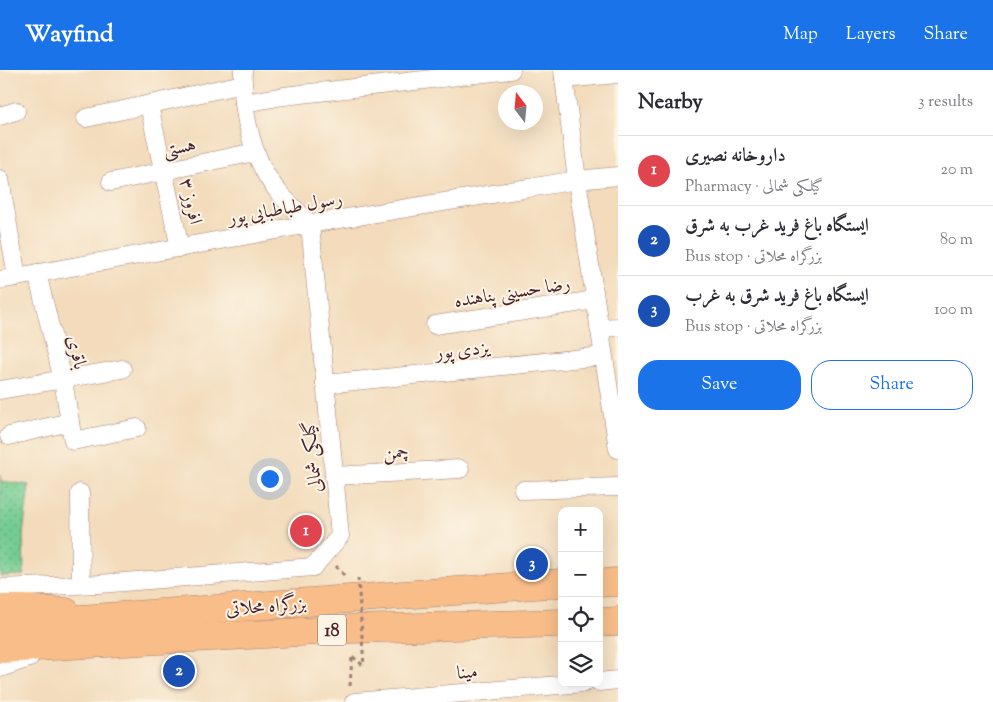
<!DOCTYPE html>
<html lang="en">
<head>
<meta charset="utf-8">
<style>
	body { margin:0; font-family:"Sorts Mill Goudy",Amiri,serif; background:#f2f2f3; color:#2b2b33 }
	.controls { position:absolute; right:15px; bottom:15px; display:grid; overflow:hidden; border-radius:10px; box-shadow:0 5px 20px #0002 }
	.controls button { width:45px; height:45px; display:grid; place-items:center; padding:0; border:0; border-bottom:1px solid #e1e1e2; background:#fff; color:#2b2b33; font:25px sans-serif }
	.compass { position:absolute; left:498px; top:15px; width:45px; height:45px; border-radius:50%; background:#fff; box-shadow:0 5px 20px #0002; rotate:344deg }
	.you { position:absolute; left:269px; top:408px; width:18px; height:18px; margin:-12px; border:4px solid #fff; border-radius:50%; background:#1a73e8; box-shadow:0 0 0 8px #1a73e833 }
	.badge { display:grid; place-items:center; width:32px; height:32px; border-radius:50%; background:#1a73e8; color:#fff; font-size:16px; font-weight:700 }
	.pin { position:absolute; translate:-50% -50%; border:2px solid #fff; box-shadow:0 1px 5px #0006 }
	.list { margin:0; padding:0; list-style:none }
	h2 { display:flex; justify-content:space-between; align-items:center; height:65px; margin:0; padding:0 20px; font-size:21px }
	h2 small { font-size:16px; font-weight:400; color:#7c7c81 }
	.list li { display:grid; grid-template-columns:32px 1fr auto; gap:15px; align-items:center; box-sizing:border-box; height:70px; padding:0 20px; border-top:1px solid #e1e1e2 }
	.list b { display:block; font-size:19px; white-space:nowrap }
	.list p { margin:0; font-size:16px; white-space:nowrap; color:#7c7c81 }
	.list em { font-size:16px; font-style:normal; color:#7c7c81 }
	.actions { display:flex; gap:10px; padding:15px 20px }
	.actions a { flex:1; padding:11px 0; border:1px solid #1a73e8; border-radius:20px; text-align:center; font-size:18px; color:#1a73e8 }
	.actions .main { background:#1a73e8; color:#fff }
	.icon { flex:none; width:28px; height:28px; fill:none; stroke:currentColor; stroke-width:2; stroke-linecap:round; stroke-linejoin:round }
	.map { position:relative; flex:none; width:618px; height:632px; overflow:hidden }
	header { display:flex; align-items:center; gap:30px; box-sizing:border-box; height:70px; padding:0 25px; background:#1a73e8; color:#fff }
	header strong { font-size:24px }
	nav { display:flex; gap:28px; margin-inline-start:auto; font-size:18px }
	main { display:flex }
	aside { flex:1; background:#fff }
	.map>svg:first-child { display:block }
</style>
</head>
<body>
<header>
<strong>Wayfind</strong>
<nav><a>Map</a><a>Layers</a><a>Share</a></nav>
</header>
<main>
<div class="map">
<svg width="618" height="632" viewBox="0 0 618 632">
	<defs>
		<pattern id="park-dots" width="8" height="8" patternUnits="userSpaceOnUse" patternTransform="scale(1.25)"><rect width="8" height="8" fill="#73cc92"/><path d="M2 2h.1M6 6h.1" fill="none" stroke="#60a577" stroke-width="1.8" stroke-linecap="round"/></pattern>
	</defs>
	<rect width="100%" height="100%" fill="#fcf5e5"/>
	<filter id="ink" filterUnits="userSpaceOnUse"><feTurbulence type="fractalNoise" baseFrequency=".02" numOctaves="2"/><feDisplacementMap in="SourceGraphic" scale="10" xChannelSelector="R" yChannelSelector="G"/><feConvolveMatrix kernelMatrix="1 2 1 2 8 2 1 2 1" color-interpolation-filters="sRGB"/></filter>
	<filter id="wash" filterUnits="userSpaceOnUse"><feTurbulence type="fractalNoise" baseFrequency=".0096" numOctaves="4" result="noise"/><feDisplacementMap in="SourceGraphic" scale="20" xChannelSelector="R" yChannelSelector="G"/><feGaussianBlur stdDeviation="1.12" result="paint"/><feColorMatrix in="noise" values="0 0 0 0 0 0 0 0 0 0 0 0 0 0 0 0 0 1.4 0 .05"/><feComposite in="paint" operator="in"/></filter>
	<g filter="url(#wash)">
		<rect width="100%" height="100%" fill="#f3dbbb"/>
		<path fill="url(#park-dots)" stroke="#5e765e" d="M0,405l1,6 28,4 -6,50 1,40 -24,1z"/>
	</g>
	<g filter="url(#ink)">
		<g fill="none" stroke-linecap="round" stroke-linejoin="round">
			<g stroke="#9e7d73" stroke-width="19">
				<g id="street">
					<path d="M563,0l14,110 41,269"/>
					<path d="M564,9l54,-5"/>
					<path d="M244,33l40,-7 227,-26"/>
					<path d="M149,35l31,143"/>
					<path d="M0,46l16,-5"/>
					<path d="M86,48l157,-34"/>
					<path d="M0,109l17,98"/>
					<path d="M111,112l144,-30"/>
					<path d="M37,203l26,107 10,61 64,-13"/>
					<path d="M0,210l310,-56 267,-44 41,-4"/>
					<path d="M435,255l160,-25"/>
					<path d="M599,258l19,-1"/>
					<path d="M325,314l278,-28"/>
					<path d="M0,320l122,-21"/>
					<path d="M9,366l61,-14"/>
					<path d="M334,406l126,-7"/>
					<path d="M523,420l95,-3"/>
					<path d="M80,423l1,91"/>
					<path d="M0,518l99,-4 214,-17 27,-31 -30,-312c-10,-10 -21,-20 -30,-30 -28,-32 -39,-83 -37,-124"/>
					<path d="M0,598l29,-10"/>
					<path d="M599,612l19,-2"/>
					<path d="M354,632l230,-19"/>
				</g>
			</g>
			<g stroke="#9e7d73" stroke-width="29">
				<path id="primary" d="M0,539h23l43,3"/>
			</g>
			<g stroke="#9e7d73" stroke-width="29">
				<g id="highway">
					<path d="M599,513l19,-1"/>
					<path d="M599,552l19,-1"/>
					<path d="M0,555l562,-42"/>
					<path d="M0,579l352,-20 210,-6"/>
				</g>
			</g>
			<g stroke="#9e7d73" stroke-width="3" stroke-dasharray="4 4" stroke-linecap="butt">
				<path d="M336,496l9,10"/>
				<path d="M353,587l11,9"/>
				<path d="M350,616l2,-29"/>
			</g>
			<use href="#street" stroke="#fff" stroke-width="18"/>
			<use href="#primary" stroke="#f8bd89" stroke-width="28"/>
			<use href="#highway" stroke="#f8bd89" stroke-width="28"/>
			<path stroke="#9e7d73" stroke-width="3" stroke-dasharray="4 4" stroke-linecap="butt" d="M358,508l6,88"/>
		</g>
	</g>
	<g text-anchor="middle" stroke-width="4" stroke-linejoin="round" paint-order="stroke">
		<rect fill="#fcf5e5" stroke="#7f5f63" stroke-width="1" x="318" y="544.5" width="28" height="31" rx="4"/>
		<g font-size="18" font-weight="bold" fill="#4a1f2b">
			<text x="332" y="566">18</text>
		</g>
		<g font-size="19" fill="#4a1f2b" stroke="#fcf5e5">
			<text transform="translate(179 76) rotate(-12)" y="7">هستی</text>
			<text transform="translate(192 131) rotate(77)" y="7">افروز ۳</text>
			<text transform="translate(285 137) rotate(-10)" y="7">رسول طباطبایی پور</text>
			<text transform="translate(512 221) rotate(-9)" y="7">رضا حسینی پناهنده</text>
			<text transform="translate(462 279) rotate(-6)" y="7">یزدی پور</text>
			<text transform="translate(78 282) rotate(77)" y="7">باقری</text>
			<text transform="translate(396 381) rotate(-3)" y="7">چمن</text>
			<text transform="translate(311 387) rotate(-96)" y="7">گيلکی شمالی</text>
			<text transform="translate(266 535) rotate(-4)" y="7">بزرگراه محلاتی</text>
			<text transform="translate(467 601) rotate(-5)" y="7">مینا</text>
		</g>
	</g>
</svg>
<div class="controls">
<button>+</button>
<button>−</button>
<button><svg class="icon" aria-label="locate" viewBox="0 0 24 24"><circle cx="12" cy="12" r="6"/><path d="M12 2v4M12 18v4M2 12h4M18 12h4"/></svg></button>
<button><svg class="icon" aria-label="layers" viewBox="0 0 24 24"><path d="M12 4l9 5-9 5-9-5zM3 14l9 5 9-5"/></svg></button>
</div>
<svg class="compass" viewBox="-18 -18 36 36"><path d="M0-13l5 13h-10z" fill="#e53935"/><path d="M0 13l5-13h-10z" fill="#7c7c81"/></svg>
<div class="you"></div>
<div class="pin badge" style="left:306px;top:461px;background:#e0444e">1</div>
<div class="pin badge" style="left:179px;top:601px;background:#1a4fb4">2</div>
<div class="pin badge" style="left:532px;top:494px;background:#1a4fb4">3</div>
</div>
<aside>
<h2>Nearby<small>3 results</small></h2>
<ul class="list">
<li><span class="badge" style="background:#e0444e">1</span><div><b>داروخانه نصیری</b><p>Pharmacy · گيلکی شمالی</p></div><em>20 m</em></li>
<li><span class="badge" style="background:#1a4fb4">2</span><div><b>ایستگاه باغ فرید غرب به شرق</b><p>Bus stop · بزرگراه محلاتی</p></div><em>80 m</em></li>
<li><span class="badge" style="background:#1a4fb4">3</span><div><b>ایستگاه باغ فرید شرق به غرب</b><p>Bus stop · بزرگراه محلاتی</p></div><em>100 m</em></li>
</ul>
<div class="actions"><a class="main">Save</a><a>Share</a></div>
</aside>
</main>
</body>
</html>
